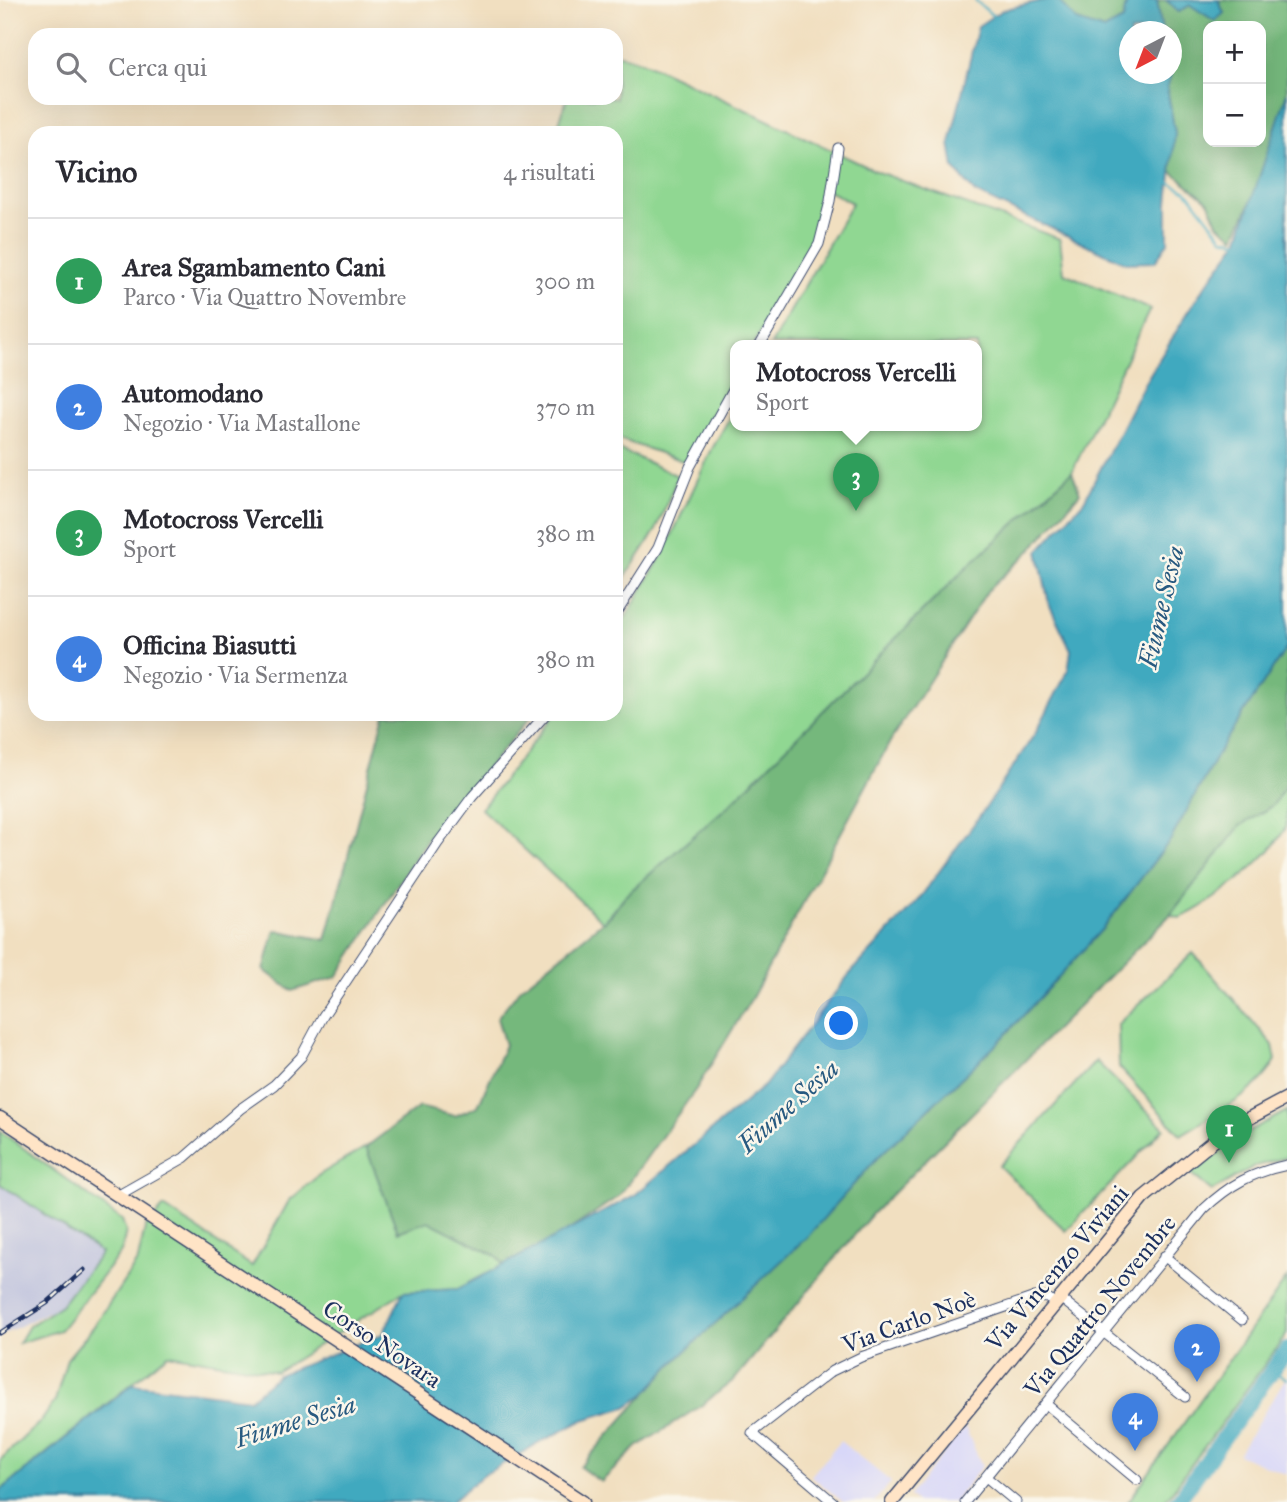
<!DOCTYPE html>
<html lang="it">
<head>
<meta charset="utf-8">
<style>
	body { margin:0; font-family:"IM FELL Great Primer",serif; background:#f7f7f7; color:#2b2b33 }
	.controls { position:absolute; right:21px; top:21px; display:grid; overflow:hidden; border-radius:14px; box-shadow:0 7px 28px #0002 }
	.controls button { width:63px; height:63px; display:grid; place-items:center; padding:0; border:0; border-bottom:2px solid #e1e1e2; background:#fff; color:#2b2b33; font:35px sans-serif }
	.compass { position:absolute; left:1119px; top:21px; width:63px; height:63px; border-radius:50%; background:#fff; box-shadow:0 7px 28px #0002; rotate:222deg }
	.you { position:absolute; left:842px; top:1024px; width:24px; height:24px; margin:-18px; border:5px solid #fff; border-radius:50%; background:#1a73e8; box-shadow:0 0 0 10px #1a73e833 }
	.badge { display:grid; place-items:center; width:46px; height:46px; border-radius:50%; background:#d1495b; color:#fff; font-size:23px; font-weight:700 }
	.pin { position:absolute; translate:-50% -58px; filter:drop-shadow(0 2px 4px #0008) }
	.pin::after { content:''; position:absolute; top:37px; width:24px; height:21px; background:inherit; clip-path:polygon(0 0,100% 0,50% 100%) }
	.popup { position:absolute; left:730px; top:340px; width:252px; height:91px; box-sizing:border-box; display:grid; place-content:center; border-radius:14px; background:#fff; filter:drop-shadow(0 2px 5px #0005); font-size:23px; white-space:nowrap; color:#7c7c81 }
	.popup b { font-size:26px; color:#2b2b33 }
	.popup::after { content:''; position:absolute; left:50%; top:100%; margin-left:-14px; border:14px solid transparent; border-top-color:#fff }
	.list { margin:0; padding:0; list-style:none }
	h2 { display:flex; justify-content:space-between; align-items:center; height:91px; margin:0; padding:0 28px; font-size:30px }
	h2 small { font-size:23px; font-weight:400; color:#7c7c81 }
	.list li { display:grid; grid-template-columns:46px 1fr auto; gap:21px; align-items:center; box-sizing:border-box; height:126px; padding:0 28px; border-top:2px solid #e1e1e2 }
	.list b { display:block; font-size:26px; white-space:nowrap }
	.list p { margin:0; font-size:23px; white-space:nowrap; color:#7c7c81 }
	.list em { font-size:23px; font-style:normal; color:#7c7c81 }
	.icon { flex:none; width:38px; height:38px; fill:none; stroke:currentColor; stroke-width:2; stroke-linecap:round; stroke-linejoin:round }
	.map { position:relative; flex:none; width:1287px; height:1502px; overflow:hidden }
	.search { position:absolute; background:#fff; box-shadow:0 7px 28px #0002; left:28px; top:28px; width:595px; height:77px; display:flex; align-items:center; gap:18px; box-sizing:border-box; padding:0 24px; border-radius:21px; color:#7c7c81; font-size:26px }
	.panel { position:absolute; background:#fff; box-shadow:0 7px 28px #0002; left:28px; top:126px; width:595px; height:595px; border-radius:21px }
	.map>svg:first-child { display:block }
</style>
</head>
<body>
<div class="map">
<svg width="1287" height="1502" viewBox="0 0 1287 1502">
	<rect width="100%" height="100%" fill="#fbf7ec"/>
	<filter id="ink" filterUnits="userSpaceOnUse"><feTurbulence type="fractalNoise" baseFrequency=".0143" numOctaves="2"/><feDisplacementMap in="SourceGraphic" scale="14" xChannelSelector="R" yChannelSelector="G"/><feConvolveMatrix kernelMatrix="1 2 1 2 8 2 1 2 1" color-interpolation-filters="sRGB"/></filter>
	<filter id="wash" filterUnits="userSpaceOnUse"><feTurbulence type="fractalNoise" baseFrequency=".00686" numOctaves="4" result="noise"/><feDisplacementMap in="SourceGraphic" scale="28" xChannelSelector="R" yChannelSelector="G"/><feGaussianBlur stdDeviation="1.57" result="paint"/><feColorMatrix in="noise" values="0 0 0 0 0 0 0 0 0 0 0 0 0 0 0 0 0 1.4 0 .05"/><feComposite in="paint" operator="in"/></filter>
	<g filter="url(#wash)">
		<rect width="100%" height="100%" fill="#f1dfc0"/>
		<g fill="#d8d7f8">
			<path d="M1287,1376v99l-49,-21z"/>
			<path d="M965,1427l17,39 -28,36h-38l-7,-6z"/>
			<path d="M840,1441l51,41 -17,20h-31l-32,-26z"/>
		</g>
		<path fill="#bfc2dd" d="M0,1184l102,69 -41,52 -61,31z"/>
		<g fill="#90d792" stroke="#568378" stroke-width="2">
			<path d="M616,53l30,10 232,109 182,67 4,34 86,36 -78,163 -104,94 -239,240 -104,90 -22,26 -122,-113 74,-95h61v-80l49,-84 47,-101 23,-41v17h242v-80h-206l81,-142 -25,-13 -16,53 -58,102h-18v29l-49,88 -70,-24v-305h-60l11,-35h49z"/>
			<path d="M616,448l62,28 -22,54 -40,61z"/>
			<path d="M1287,783c0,12 0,32 -1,43 -14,32 -75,78 -106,92l-10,-3 70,-89 33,-21z"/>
			<path d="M1193,953l80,92 3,15c-16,33 -64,55 -95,75l-62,-68 -1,-43z"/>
			<path d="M1096,1061l68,67 -98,103 -67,-65z"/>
			<path d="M1287,1111v46l-34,10 -41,24 -23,-19 45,-33z"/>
			<path d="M0,1131l122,89 4,12 -5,20 -61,78 -41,13 10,-17 32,-21 40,-52 -101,-69z"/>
			<path d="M366,1147l32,85 30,-12 69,36 6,9 -45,24 -55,3 -127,80 -108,-18 -168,137v-31l42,-40 13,-19 12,-42 28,-34 43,-65 7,-32 19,-21 88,59 37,-65 30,-26z"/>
			<path d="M1287,1278v56l-123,168h-36z"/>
		</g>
		<g fill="#74b87c" stroke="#48746d" stroke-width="2" fill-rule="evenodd">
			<path d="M1058,0h69l-4,20 -19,10 -27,-9z"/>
			<path d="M1157,0h9l13,12 11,-7 34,8 -6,-13h69v93l-32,100 -20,44 -16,-12 -11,-24 -38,-31 5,-37 -8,-45 5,-18v-38l-10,-1zM1208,26h53v116h-53z"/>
			<path d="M1072,472l8,21 -49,57 -43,40 -97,150 -138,256 -57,93 -77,107 -57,39 -59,30 -6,-9 -69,-35 -30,11 -32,-85 53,-40 36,9 23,-10 27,-61 -8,-27 24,-30 90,-73 14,-19 104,-91 239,-239z"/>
			<path d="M1287,647v136l-14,22 -33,21 -70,89 -298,299 -137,165 -33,26 -65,42 -36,35 -21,-15 90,-101 137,-130 70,-78 122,-116 105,-115 67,-88 51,-93z"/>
			<path d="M385,714h148l-105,124 -91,139 -45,14 -28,-21 11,-40 51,10z"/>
		</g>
		<g fill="#3fa9bf" stroke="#2d6c8e" stroke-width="2">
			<path d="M1044,0h14l19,21 27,9 19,-10 4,-20h30l5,31 -32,1v42h41l-4,14 8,45 -7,70v39l-13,20 -29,1 -151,-70 -21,-25 -4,-25 28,-117 24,-16z"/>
			<path d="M1166,0h52l6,13 -9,8 -25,-16 -11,7z"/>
			<path d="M1287,93v554l-65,99 -51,93 -67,88 -105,115 -122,116 -69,78 -138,130 -25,28 -19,13 -43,13 -46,24 -55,32 -31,26h-451v-11l133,-107 117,15 28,-24 105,-41 20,-42 55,-3 177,-94 130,-110 83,-109 71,-77 68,-93 49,-74 32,-61 3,-21 -22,-46 -11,-53 46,-50 60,-117 54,-88 40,-55z"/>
		</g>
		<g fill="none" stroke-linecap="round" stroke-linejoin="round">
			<g stroke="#3fa9bf" stroke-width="2.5">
				<path d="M975,0l18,16"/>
				<path d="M1169,182l18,9 36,47 15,3"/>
				<path d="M1271,1370l16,9"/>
			</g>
			<path stroke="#3fa9bf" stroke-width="16" d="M1177,1502l110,-152"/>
		</g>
	</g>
	<g filter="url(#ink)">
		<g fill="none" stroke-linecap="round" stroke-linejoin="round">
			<g stroke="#3b496d" stroke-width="11">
				<g id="street">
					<path d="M760,345l59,-101 11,-43 8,-53"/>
					<path d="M616,614l42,-66 32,-81 45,-81"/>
					<path d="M117,1196l67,-38 56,-49 34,-24 27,-28 22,-41 115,-173 34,-46 74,-83"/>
					<path d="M1164,1256l78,64"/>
					<path d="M1059,1297l126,100"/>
					<path d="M1046,1404l91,76"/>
					<path d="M986,1477l30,25"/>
					<path d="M833,1502l-81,-69 80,-62 29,-14 174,-60 13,1 6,5"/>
					<path d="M965,1502l239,-293c25,-24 49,-37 83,-44"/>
				</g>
			</g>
			<g stroke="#3b496d" stroke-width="15">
				<g id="secondary">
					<path d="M0,1118l583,384"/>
					<path d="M892,1502l251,-304 84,-68 60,-32"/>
				</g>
			</g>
			<use href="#street" stroke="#fff" stroke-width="9"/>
			<use href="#secondary" stroke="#ffe4c6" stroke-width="12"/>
			<g stroke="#1b2f5e" stroke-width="5">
				<path id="rail" d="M0,1333l47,-30 37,-33"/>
			</g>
			<use href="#rail" stroke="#fbf7ec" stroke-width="2.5" stroke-dasharray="8" stroke-linecap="butt"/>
		</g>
	</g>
	<g text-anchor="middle" stroke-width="5" stroke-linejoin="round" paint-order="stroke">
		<g font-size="24" fill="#1b2f5e" stroke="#fbf7ec">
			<text transform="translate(1057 1268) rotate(-50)" y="8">Via Vincenzo Viviani</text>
			<text transform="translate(1100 1306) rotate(-51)" y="8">Via Quattro Novembre</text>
			<text transform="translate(909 1322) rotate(-20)" y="8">Via Carlo Noè</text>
			<text transform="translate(382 1344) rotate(34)" y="8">Corso Novara</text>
		</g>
		<g font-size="26" font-style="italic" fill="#285a80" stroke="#fbf7ec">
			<text transform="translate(1161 607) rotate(-77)" y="9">Fiume Sesia</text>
			<text transform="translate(788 1106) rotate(-42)" y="9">Fiume Sesia</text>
			<text transform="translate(295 1421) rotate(-17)" y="9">Fiume Sesia</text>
		</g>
	</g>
</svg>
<div class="controls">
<button>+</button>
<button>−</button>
</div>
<svg class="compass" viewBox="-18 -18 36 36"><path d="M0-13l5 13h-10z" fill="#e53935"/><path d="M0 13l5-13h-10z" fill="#7c7c81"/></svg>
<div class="you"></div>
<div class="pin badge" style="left:1229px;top:1163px;background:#2e9e5b">1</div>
<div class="pin badge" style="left:1197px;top:1382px;background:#3f7fe0">2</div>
<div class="pin badge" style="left:856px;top:511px;background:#2e9e5b">3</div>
<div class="popup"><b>Motocross Vercelli</b>Sport</div>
<div class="pin badge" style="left:1135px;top:1451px;background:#3f7fe0">4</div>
<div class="search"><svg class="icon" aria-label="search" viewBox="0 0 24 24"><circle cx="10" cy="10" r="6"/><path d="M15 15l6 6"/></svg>Cerca qui</div>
<section class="panel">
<h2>Vicino<small>4 risultati</small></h2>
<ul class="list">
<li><span class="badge" style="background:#2e9e5b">1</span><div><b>Area Sgambamento Cani</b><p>Parco · Via Quattro Novembre</p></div><em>300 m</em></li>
<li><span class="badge" style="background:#3f7fe0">2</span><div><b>Automodano</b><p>Negozio · Via Mastallone</p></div><em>370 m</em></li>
<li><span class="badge" style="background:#2e9e5b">3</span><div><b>Motocross Vercelli</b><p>Sport</p></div><em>380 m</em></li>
<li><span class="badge" style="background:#3f7fe0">4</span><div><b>Officina Biasutti</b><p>Negozio · Via Sermenza</p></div><em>380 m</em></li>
</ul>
</section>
</div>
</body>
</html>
